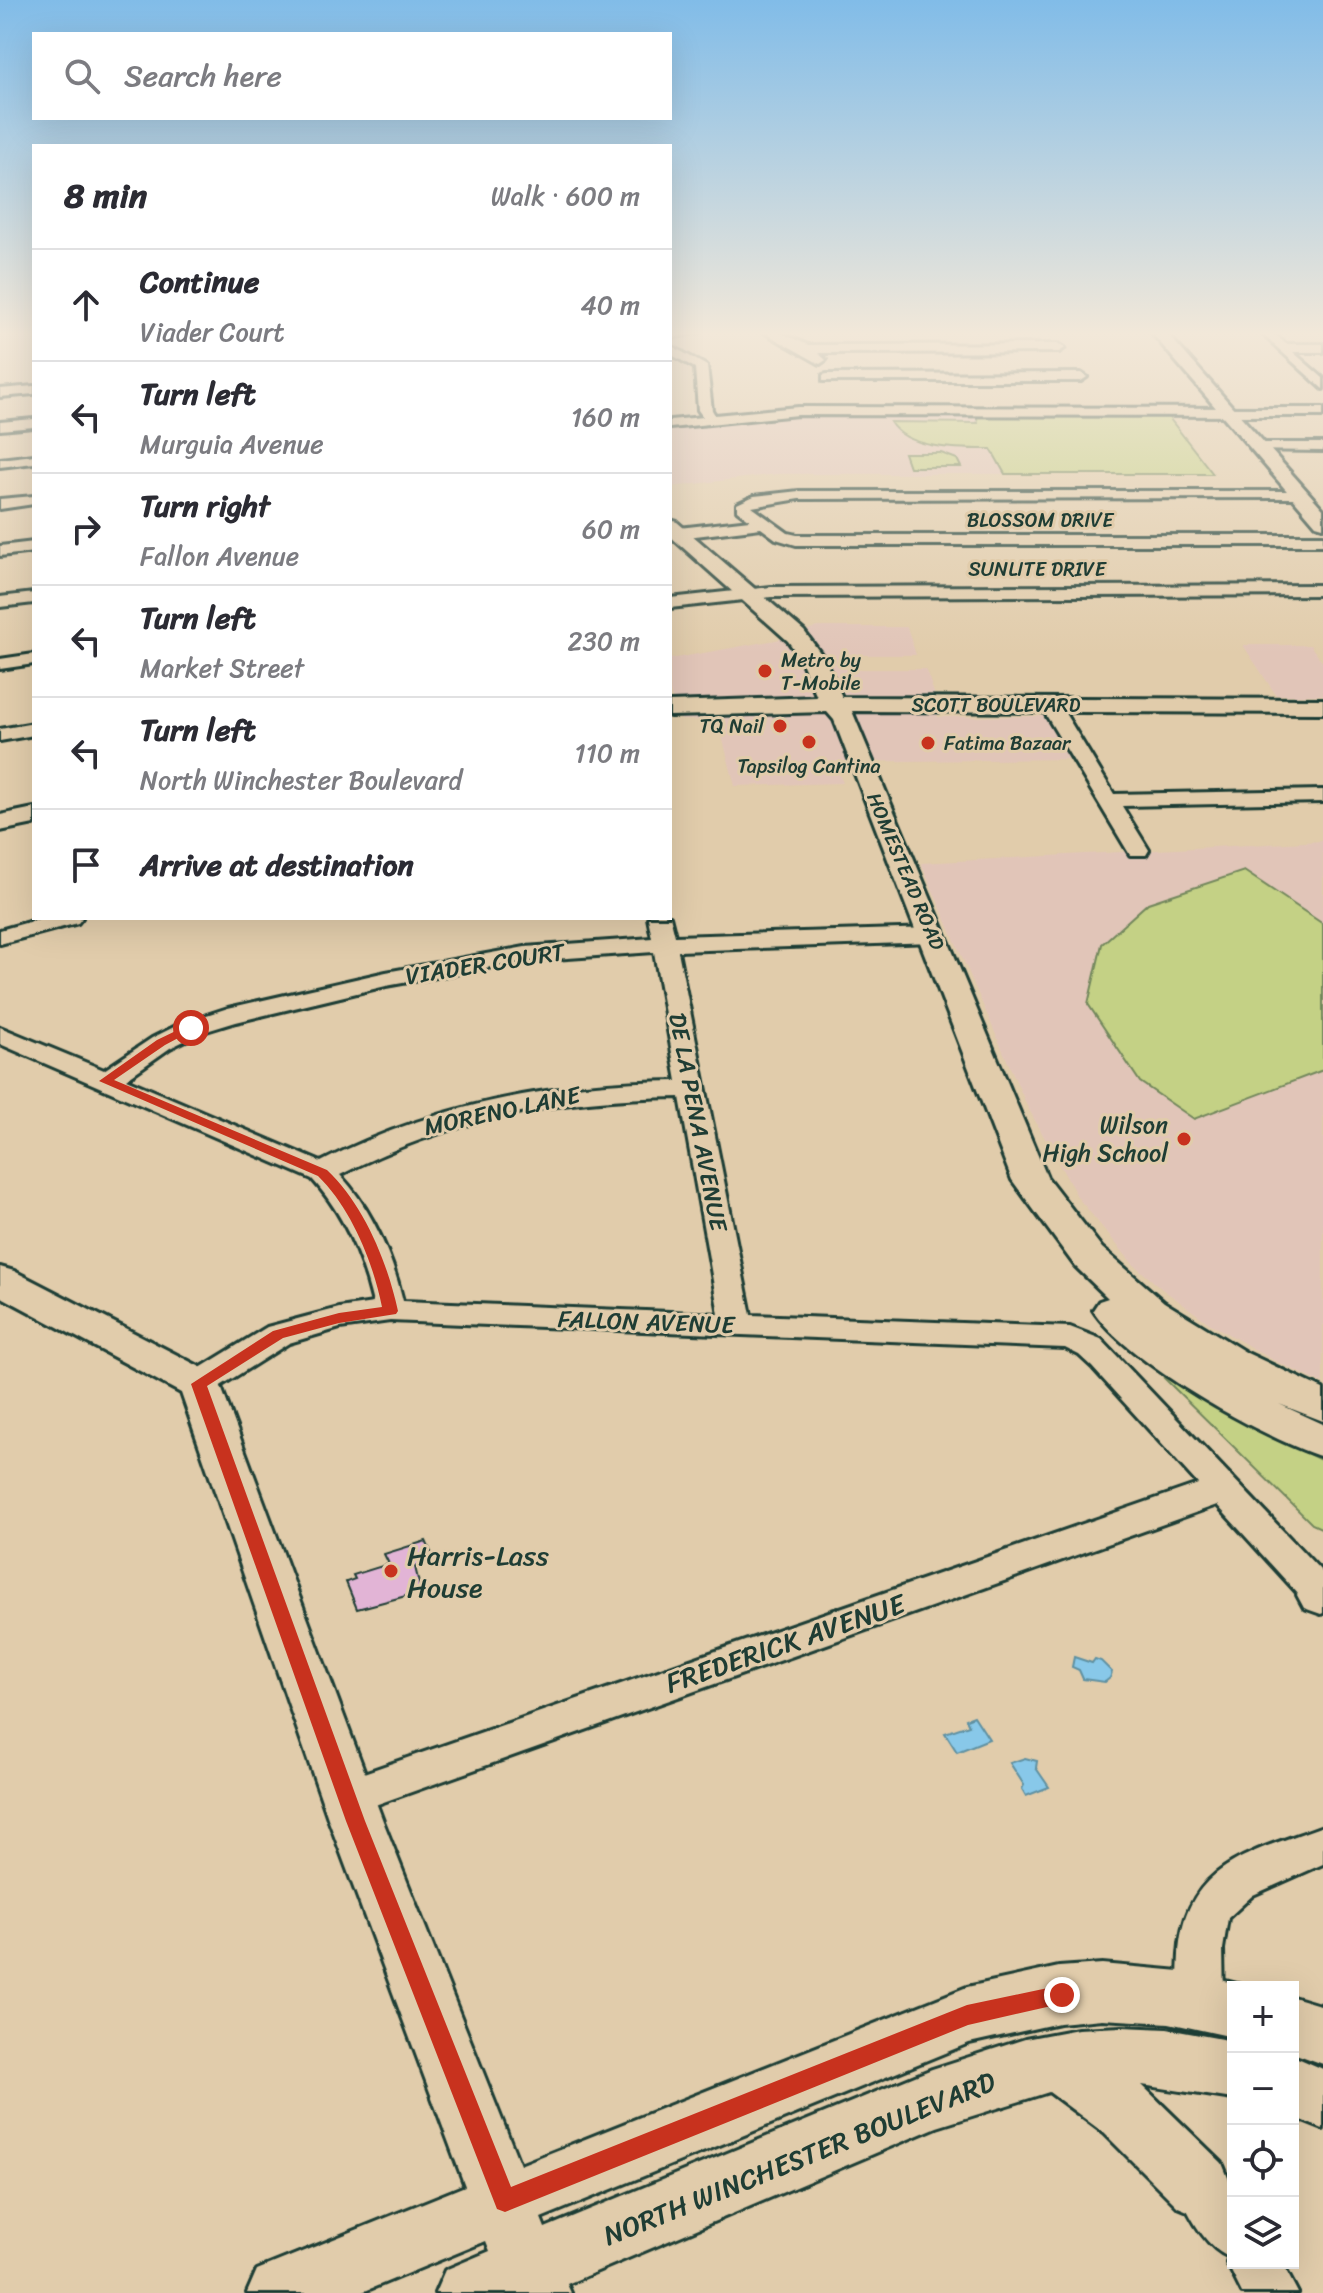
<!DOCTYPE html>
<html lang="en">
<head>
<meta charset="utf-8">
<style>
	body { margin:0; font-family:Sriracha,sans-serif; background:#f2f2f3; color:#2b2b33 }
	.controls { position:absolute; right:24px; bottom:24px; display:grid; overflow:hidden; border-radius:0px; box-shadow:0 8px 32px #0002 }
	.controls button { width:72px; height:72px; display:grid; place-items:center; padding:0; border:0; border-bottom:2px solid #e1e1e2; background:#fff; color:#2b2b33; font:40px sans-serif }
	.stop { position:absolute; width:24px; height:24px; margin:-18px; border:6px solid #c8321e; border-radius:50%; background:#fff }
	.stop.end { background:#c8321e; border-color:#fff; box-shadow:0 2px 8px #0008 }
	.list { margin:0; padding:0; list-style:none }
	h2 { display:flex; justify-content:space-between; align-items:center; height:104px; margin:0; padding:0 32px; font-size:34px }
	h2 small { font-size:26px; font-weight:400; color:#7c7c81 }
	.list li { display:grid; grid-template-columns:52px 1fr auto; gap:24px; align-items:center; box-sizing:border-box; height:112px; padding:0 32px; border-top:2px solid #e1e1e2 }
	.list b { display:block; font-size:30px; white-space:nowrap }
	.list p { margin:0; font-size:26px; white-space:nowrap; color:#7c7c81 }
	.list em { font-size:26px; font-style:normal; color:#7c7c81 }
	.icon { flex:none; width:44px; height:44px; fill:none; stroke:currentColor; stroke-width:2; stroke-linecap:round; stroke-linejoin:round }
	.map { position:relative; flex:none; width:1323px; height:2293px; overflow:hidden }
	.search { position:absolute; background:#fff; box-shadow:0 8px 32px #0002; left:32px; top:32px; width:640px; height:88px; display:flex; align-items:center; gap:20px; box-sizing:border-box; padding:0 28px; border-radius:0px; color:#7c7c81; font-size:30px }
	.panel { position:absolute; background:#fff; box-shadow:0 8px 32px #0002; left:32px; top:144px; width:640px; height:776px; border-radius:0px }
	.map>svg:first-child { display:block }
</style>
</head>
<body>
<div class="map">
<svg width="1323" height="2293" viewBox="0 0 1323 2293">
	<rect width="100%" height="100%" fill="#e1ccab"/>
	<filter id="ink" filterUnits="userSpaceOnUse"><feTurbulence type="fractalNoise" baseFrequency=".0125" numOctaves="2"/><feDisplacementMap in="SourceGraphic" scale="16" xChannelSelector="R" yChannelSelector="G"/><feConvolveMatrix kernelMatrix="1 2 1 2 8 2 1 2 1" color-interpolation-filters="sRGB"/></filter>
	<g filter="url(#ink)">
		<g fill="#e1c5b8">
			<path d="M794,414h182l29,60h-228l-107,13v-60z"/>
			<path d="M818,627h89l9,28h-75l6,14h79l9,27 3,21 111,-1 28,43 -243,3 9,21 -108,3 -17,-65 -37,-1 -11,-27v-34l106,-19z"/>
			<path d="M1243,645h67l13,18v32h-47z"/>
			<path d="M1323,841v543l-50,-24 -64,-37 -47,-34 -30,-26 -54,-65 -51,-92 -106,-243z"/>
		</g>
		<g fill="#c4d185" stroke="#72875c" stroke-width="2">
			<path d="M976,414h190l47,60h-208l-14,-25c-29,0 -84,1 -101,-27l88,1z"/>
			<path d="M904,453h37l16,6 4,8h-52z"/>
			<path d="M1244,871l79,53v146l-129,49 -54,-37 -52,-78 14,-60 46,-41z"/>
			<path d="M1168,1376l72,45 83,40v68l-11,-5 -148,-146z"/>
		</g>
		<g fill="#88c8e9" stroke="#5e90a1" stroke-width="2">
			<path d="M1074,1657l18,6 3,-4 6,2 11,11 -2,6 -5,4 -22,-3 -4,-9 -7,-3z"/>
			<path d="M974,1716l15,23 -32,13 -12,-19 24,-8 -3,-6z"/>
			<path d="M1025,1758l12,3 -1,7 13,19 -23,9 -4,-7 2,-4 -14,-22z"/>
		</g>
		<path fill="#e2b4d6" stroke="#1f3d34" stroke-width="2" d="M426,1541l9,20 -20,6 6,25 -64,17 -11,-27 9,-3 -2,-4 36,-11 -5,-10z"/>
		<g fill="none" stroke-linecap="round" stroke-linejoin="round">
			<g stroke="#1f3d34" stroke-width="6">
				<g id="minor">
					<path d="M670,332h30l-30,6z"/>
					<path d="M763,332h16l29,13 251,-1 6,4 -6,4 -241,1 8,7 -6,4z"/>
					<path d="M1260,332h12l14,12h37v8h-30l30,26v11z"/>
					<path d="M670,345l37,21 5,44 3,5 83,-8 525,1v8l-525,-1 -128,13v-8l33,-3 -5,-7 -3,-42 -25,-14z"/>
					<path d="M827,374l254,-1 6,4 -6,4h-258v-6z"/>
					<path d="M34,386v8l-34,3v-8z"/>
					<path d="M34,419v8l-34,3v-8z"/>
					<path d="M1257,443h66v8l-71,-1v-6z"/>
					<path d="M34,455v8l-34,4v-8z"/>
					<path d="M799,491h501l5,1v6l-506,1 -47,8 36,26 9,2h526v10h-527l-20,-6 -15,-11 -82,10 -8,-5 8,-5 71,-8 -13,-10v-6l17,-8z"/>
					<path d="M34,496v8l-34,5v-10z"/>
					<path d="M34,542v10l-34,4v-10z"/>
					<path d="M1323,585v10l-552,2 -101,11v-10l101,-11z"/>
					<path d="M34,593v10l-34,4v-10z"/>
					<path d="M34,654v10l-34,5v-10z"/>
					<path d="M1050,699l10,6 54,89 209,-4v12l-201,4 27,44 -3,5h-16l-90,-150z"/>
					<path d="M34,723v12l-34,6v-12z"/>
					<path d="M670,916l5,20 258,-8 8,2 4,5 -4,5 -8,2 -255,9 73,364 319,12 31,12 222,234v38l-13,-4 -93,-102 -870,310 -15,-5 -6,-13 6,-13 866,-300 -106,-117 -13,-12 -14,-7 -675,-27 -50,7 -51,15 -78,49 -12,3 -12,-3 -4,-8 4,-8 80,-49 72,-19 34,-5c-11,-46 -29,-89 -61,-124l-312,-135v-17l104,43 48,-32 30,-15 46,-15 158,-36 139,-25 127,-9 -4,-20h22zM654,952l23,129c-124,1 -245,24 -356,81l-195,-83 44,-31 30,-15 36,-11 150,-36 139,-25zM680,1097l39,217 -316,-13c-11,-45 -31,-92 -63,-126 107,-56 220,-77 340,-78z"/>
					<path d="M43,918h39l-4,5 -78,21v-14z"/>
					<path d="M1323,1826v38l-70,31 -25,23 -5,31 1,51 -7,15 -16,6 -16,-6c-9,-19 -7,-39 -6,-60 5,-91 72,-102 144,-129z"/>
					<path d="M1200,2161c46,18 33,60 33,102h49l16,30h-56l-15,-30 2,-6c-25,-10 -43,-47 -53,-72l7,-17z"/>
				</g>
			</g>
			<g stroke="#1f3d34" stroke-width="6">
				<g id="major">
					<path d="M1151,332h15l157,177v18l-7,-2z"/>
					<path d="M670,520l7,2 127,109 20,27 18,39 481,2v14l-471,-2 195,466 55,71 62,54 83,51 76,36v32l-44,-17 44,20v33c-59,-18 -198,-96 -230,-147l6,-9 9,-3 -33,-32 -63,-86 -178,-460 -7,-8 -157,4v-14l147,-5 -17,-39 -12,-17 -118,-105z"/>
					<path d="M34,808v16l-34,7v-16z"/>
					<path d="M0,1267l14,4 200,103 6,10 163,437 137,344 447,-178 92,-20 43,-3 89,8 57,15h-15v50l-64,-14 -67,-4 -43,4 -90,20 -428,175 4,10 387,-159 93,-30 53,-10 44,-2 45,2 66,12v58l-91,-14 80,78 9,22 -9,22 -22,9 -22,-9 -74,-74 -55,-41 -112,35 -370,157 4,9h-136l10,-23 45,-19 -4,-10 -126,52h-113l10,-23 208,-84 -136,-365 -148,-428 -181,-97z"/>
					<path d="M1323,1573v40l-2,1 -17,-6 -7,-13 9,-17z"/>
					<path d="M1293,1997l30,9v58l-30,-11z"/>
					<path d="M1293,2056l30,13v60l-30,-12z"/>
				</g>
			</g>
			<use href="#minor" fill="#e1ccab" fill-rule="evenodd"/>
			<use href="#major" fill="#e1ccab" fill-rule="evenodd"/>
		</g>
	</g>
	<linearGradient id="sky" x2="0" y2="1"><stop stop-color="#81bce8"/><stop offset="0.51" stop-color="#f2e8d9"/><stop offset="1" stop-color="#f2e8d9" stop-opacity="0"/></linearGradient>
	<rect width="1323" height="654" fill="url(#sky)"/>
	<path fill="#c8321e" d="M186,1026l11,2 -32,17 -51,35 213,90c37,35 60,91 71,141l-2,3 -57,9 -56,15 -76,48 158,435 146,366 456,-182 95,-20 7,3 3,7 -3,7 -101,23 -463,187 -8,-3 -151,-388 -155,-437 82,-53 66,-18 43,-6c-9,-45 -31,-99 -64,-131l-219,-95 58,-41z"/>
	<g fill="#c8321e" stroke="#e1ccab" stroke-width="3">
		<circle cx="765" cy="671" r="8"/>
		<circle cx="780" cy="726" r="8"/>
		<circle cx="809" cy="742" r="8"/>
		<circle cx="928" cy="743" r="8"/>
		<circle cx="1184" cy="1139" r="8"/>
		<circle cx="391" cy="1571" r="8"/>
	</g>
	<g text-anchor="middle" stroke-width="6" stroke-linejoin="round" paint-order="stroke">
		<g font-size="20" fill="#1f3d34" stroke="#e1ccab">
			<text x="1040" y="527">BLOSSOM DRIVE</text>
			<text x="1037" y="576">SUNLITE DRIVE</text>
			<text x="996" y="712">SCOTT BOULEVARD</text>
			<text transform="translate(906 871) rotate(67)" y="7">HOMESTEAD ROAD</text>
		</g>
		<g font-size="20" fill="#1f3d34" stroke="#e1ccab" text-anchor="start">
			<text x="781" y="667">Metro by<tspan x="781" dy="23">T-Mobile</tspan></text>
			<text x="764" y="733" text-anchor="end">TQ Nail</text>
			<text x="944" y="750">Fatima Bazaar</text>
			<text x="809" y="773" text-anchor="middle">Tapsilog Cantina</text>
		</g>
		<g font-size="24" fill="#1f3d34" stroke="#e1ccab">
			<text transform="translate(485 964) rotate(-9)" y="8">VIADER COURT</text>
			<text transform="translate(502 1111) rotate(-12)" y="8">MORENO LANE</text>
			<text transform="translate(698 1122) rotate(79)" y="8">DE LA PENA AVENUE</text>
			<text transform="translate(646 1322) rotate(2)" y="8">FALLON AVENUE</text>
		</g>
		<g font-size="24" fill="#1f3d34" stroke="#e1ccab" text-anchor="end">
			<text x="1168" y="1133">Wilson<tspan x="1168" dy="28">High School</tspan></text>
		</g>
		<g font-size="28" fill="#1f3d34" stroke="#e1ccab" text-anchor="start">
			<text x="407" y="1565">Harris-Lass<tspan x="407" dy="32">House</tspan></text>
		</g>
		<g font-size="28" fill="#1f3d34" stroke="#e1ccab">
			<text transform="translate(785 1643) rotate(-19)" y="10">FREDERICK AVENUE</text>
			<text transform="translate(799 2158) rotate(-22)" y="10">NORTH WINCHESTER BOULEVARD</text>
		</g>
	</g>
</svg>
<div class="controls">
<button>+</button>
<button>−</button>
<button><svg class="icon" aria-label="locate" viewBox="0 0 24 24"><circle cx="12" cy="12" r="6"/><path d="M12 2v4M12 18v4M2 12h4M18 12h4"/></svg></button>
<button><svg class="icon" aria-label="layers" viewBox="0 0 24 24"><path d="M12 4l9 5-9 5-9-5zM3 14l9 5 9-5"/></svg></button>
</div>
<div class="stop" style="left:191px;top:1028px"></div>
<div class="stop end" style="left:1062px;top:1995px"></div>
<div class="search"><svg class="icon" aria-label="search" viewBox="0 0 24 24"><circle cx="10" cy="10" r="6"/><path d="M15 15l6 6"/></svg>Search here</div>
<section class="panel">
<h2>8 min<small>Walk · 600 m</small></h2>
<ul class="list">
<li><svg class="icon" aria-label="ahead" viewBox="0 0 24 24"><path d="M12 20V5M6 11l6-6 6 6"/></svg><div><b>Continue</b><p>Viader Court</p></div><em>40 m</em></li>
<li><svg class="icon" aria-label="left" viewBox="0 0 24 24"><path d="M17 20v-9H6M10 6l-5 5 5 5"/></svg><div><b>Turn left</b><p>Murguia Avenue</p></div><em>160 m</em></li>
<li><svg class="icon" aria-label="right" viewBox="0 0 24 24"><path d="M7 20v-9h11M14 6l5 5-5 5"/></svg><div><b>Turn right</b><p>Fallon Avenue</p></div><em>60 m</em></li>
<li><svg class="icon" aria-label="left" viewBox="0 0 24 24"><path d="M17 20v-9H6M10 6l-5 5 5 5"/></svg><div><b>Turn left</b><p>Market Street</p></div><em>230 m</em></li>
<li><svg class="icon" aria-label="left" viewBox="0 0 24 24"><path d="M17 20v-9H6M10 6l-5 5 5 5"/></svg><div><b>Turn left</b><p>North Winchester Boulevard</p></div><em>110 m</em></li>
<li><svg class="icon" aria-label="arrive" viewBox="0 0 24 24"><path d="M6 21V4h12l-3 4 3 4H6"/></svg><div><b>Arrive at destination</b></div></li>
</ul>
</section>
</div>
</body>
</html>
